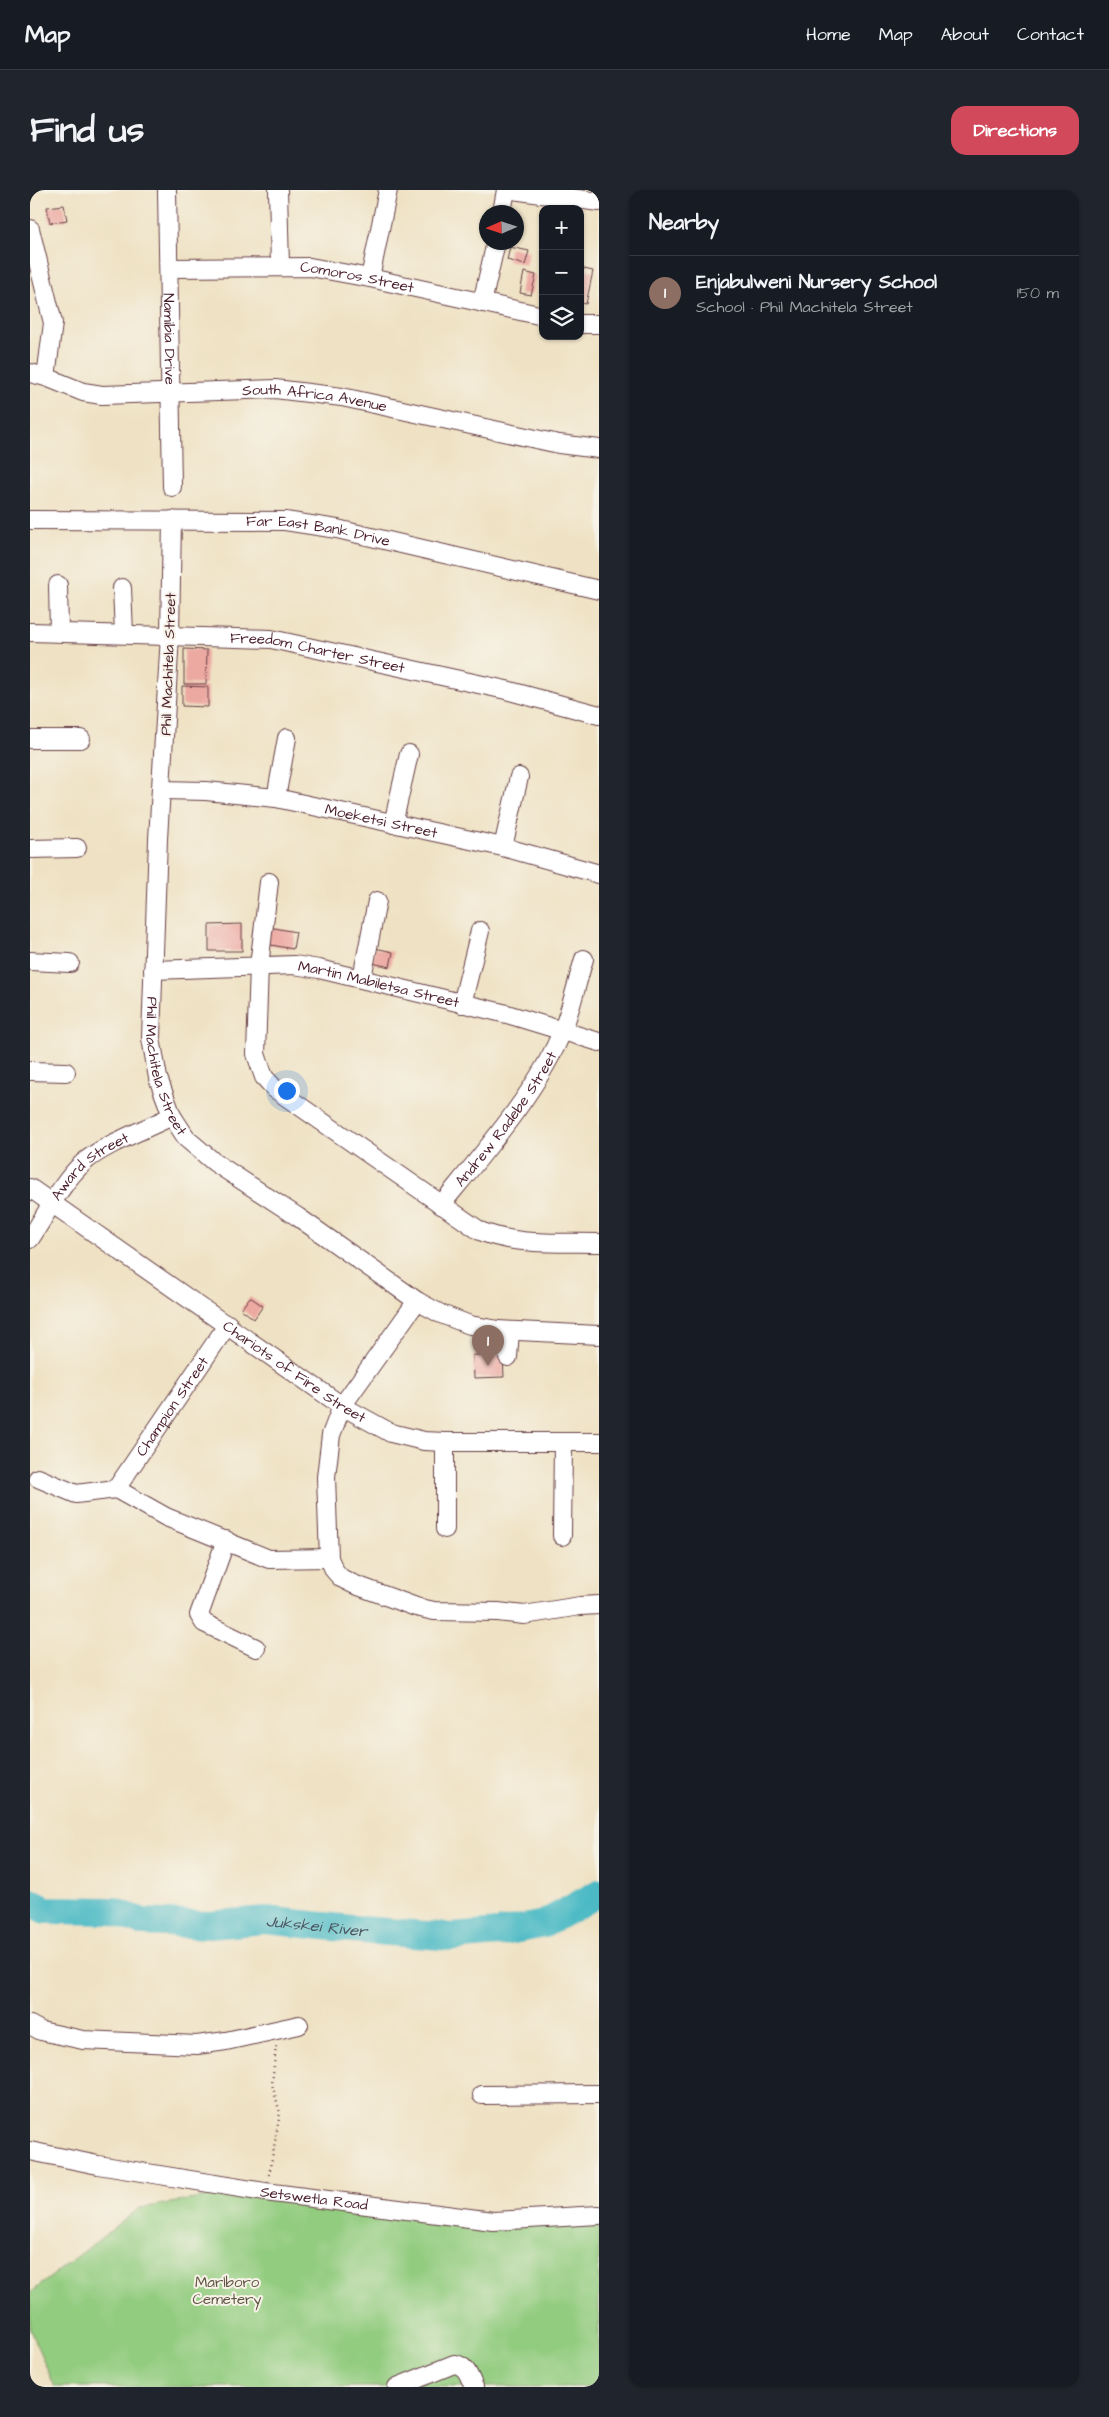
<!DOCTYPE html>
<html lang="en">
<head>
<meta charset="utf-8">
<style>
	body { margin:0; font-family:"Architects Daughter",sans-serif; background:#20242c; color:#f1f3f6 }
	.controls { position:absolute; right:15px; top:15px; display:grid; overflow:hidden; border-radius:10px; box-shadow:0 1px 4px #0004 }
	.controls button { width:45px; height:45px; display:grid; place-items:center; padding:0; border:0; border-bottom:1px solid #363941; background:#171b24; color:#f1f3f6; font:25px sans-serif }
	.compass { position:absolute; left:449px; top:15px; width:45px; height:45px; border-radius:50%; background:#171b24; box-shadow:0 1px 4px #0004; rotate:267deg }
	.you { position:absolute; left:256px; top:900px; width:18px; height:18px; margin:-12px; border:4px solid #fff; border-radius:50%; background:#1a73e8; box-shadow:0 0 0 8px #1a73e833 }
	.badge { display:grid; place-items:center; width:32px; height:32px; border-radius:50%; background:#d1495b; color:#fff; font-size:16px; font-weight:700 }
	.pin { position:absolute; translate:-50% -41px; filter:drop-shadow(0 1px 2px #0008) }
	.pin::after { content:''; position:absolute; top:26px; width:18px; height:15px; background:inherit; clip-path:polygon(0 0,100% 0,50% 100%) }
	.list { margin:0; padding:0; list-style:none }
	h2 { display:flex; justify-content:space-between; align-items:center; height:65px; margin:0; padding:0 20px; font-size:21px }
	h2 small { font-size:16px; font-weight:400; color:#9ea1a6 }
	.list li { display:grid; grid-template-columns:32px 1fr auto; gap:15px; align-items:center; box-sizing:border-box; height:75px; padding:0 20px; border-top:1px solid #363941 }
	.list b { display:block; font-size:19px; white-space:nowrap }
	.list p { margin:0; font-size:16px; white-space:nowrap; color:#9ea1a6 }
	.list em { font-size:16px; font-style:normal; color:#9ea1a6 }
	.icon { flex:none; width:28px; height:28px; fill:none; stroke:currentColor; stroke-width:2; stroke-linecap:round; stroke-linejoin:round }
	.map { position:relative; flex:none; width:569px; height:2197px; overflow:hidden; border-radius:15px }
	header { display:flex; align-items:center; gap:30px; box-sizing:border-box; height:70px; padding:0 25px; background:#171b24; border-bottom:1px solid #363941 }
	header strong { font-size:24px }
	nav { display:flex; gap:28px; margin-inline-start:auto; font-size:18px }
	.intro { display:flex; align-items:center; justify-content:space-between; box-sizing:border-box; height:120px; padding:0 30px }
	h1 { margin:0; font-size:35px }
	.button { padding:12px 22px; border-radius:15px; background:#d1495b; color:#fff; font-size:18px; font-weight:700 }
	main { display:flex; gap:30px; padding:0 30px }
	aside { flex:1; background:#171b24; border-radius:15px; box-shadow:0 1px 4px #0004 }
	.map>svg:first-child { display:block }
</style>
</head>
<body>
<header>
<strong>Map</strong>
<nav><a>Home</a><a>Map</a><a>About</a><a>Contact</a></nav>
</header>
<div class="intro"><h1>Find us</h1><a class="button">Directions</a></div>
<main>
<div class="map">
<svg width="569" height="2197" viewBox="0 0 569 2197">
	<rect width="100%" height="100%" fill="#f7f3e8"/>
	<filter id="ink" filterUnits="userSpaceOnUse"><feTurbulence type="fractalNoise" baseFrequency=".02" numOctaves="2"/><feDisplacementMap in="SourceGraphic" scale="10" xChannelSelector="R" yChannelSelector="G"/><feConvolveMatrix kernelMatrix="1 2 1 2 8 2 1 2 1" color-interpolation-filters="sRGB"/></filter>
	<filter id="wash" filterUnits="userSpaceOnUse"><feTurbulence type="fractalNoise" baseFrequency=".0096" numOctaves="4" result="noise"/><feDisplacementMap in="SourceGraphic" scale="20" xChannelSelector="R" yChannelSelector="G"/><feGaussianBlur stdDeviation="1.12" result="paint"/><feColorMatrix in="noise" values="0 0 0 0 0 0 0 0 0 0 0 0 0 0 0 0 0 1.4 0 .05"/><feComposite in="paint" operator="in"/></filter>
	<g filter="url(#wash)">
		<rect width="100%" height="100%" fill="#efe2c4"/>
		<path fill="#92cc7f" stroke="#6e7655" d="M195,2004l273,30 101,-6v169h-544l-25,-57v-37l110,-85z"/>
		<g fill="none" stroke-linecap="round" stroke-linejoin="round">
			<path stroke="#4cbac5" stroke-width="28" id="s1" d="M0,1712l16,8 67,1 30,11 67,3 55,-5 97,10 91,7 45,-4 46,-9 55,-31"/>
		</g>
		<g id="blocks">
			<g fill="#eca9a2">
				<path d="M34,15l3,15 -17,3 -3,-16z"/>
				<path d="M480,57l19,4 -4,14 -18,-5z"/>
				<path d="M550,78l13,3 -7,33 -6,-1z"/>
				<path d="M494,82l12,3 -5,20 -11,-2z"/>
				<path d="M154,459l23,1 -1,34h-22z"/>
				<path d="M152,496l26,1v20l-26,-1z"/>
				<path d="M212,734v27h-33v-26z"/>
				<path d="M239,737l27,5 -3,17 -27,-5z"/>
				<path d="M345,758l18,4 -3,15 -18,-4z"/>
				<path d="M220,1107l13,9 -9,13 -13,-10z"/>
				<path d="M443,1165h30l1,22 -30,1z"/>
			</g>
		</g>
	</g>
	<g filter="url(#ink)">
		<use href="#blocks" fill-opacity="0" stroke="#633c42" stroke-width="1"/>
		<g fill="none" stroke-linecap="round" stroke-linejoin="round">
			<g stroke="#633c42" stroke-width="20">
				<g id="minor">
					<path id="s2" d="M137,0l5,297"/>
					<path d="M248,0l2,76"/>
					<path d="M483,0l86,12"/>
					<path d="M472,22l4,-22"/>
					<path d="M0,39l23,94 -7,54"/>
					<path id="s3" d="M139,78l141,-1 60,11 173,38"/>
					<path d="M340,88l18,-88"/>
					<path d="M452,113l14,-61"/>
					<path d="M550,134h19"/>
					<path id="s4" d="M0,183l16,4 37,15 19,3 173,-6 67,8 217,47 40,5"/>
					<path id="s5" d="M0,330l255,1 52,8 262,61"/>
					<path id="s6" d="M142,330l-2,115 -12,204 -7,199 7,40 14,38 15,23 27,23 84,55 119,84 24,13 29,11 28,5 101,5"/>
					<path d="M28,395l1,46"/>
					<path d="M92,398l2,45"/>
					<path id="s7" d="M0,442l241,7 235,51 93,25"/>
					<path d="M0,549h51"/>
					<path id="s8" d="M132,600l44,1 70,7 227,49 96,27"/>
					<path d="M246,608l11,-60"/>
					<path d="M363,634l16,-70"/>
					<path d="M473,657l16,-70"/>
					<path d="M0,659l47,-1"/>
					<path d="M239,692l-10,84 -3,88 8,23 11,12 205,142c36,15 80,11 119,12"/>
					<path d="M0,771l40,2"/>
					<path id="s9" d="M123,780l141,-5 25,4 188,45 92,28"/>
					<path d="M332,788l15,-77"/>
					<path d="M432,814l18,-73"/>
					<path d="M0,881l36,1"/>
					<path id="s10" d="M0,998l312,218 49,27 33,8 21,1h154"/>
					<path id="s11" d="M411,1015c40,-49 100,-118 122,-176 9,-23 14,-47 21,-70"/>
					<path id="s12" d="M0,1049c16,-24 31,-56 53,-76 20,-18 63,-34 89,-47"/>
					<path d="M387,1111l-75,105 -11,29 -5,42 3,81 5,12 7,8 12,6 63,23 18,4 64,1 26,3 56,-9 19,-1"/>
					<path d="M478,1167l2,-26"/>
					<path d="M8,1288l38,16 40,-5 50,28 103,42 60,-1"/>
					<path id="s13" d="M86,1299l112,-165"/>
					<path d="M415,1339v-87"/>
					<path d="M532,1346l1,-94"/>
					<path d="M196,1350l-27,75 5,8 52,25"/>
					<path d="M0,1835l11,6 42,9 114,5 29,-4 73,-16"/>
					<path d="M452,1905l117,-1"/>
					<path id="s14" d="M0,1961l68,14 167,27 228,29 106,-6"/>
					<path d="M367,2197l57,-23c13,1 15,13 20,23"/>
				</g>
			</g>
			<path stroke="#633c42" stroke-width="2.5" stroke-dasharray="1 4" stroke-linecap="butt" d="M239,1985l11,-62 -8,-29 4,-38"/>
			<use href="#minor" stroke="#fff" stroke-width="18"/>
		</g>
	</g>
	<g text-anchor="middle" stroke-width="4" stroke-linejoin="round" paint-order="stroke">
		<g font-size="15" fill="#4a1f2b" stroke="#f7f3e8">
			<text dy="5" stroke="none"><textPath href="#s3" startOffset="189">Comoros Street</textPath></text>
			<text dy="5" stroke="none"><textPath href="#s2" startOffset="149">Namibia Drive</textPath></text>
			<text dy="5" stroke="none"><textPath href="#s4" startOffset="289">South Africa Avenue</textPath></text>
			<text dy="5" stroke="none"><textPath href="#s5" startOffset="289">Far East Bank Drive</textPath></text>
			<text dy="5" stroke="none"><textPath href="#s7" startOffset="289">Freedom Charter Street</textPath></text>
			<text transform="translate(138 474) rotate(-88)" y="5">Phil Machitela Street</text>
			<text dy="5" stroke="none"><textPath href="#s8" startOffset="222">Moeketsi Street</textPath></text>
			<text dy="5" stroke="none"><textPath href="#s9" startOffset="228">Martin Mabiletsa Street</textPath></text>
			<text dy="5" stroke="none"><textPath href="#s6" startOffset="549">Phil Machitela Street</textPath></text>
			<text dy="5" stroke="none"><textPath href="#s11" startOffset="108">Andrew Radebe Street</textPath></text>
			<text dy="5" stroke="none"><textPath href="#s12" startOffset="96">Award Street</textPath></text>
			<text dy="5" stroke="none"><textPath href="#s10" startOffset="322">Chariots of Fire Street</textPath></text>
			<text dy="5" stroke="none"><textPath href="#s13" startOffset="100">Champion Street</textPath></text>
			<text dy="5" stroke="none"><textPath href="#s14" startOffset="288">Setswetla Road</textPath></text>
		</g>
		<g font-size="15" fill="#605344" stroke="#f7f3e8">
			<text x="197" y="2097">Marlboro<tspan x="197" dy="17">Cemetery</tspan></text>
		</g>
		<g font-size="16" font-style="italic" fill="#4b5561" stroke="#f7f3e8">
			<text dy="6" stroke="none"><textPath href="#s1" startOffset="291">Jukskei River</textPath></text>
		</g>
	</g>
</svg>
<div class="controls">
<button>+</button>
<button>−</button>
<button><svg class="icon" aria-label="layers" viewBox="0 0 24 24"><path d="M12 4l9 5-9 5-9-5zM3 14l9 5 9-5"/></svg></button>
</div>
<svg class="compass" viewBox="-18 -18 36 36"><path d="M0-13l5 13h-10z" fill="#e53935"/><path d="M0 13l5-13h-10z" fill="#9ea1a6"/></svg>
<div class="you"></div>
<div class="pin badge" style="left:458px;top:1176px;background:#8d6e63">1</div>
</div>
<aside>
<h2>Nearby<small></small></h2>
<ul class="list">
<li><span class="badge" style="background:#8d6e63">1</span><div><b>Enjabulweni Nursery School</b><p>School · Phil Machitela Street</p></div><em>150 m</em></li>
</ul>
</aside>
</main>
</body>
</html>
